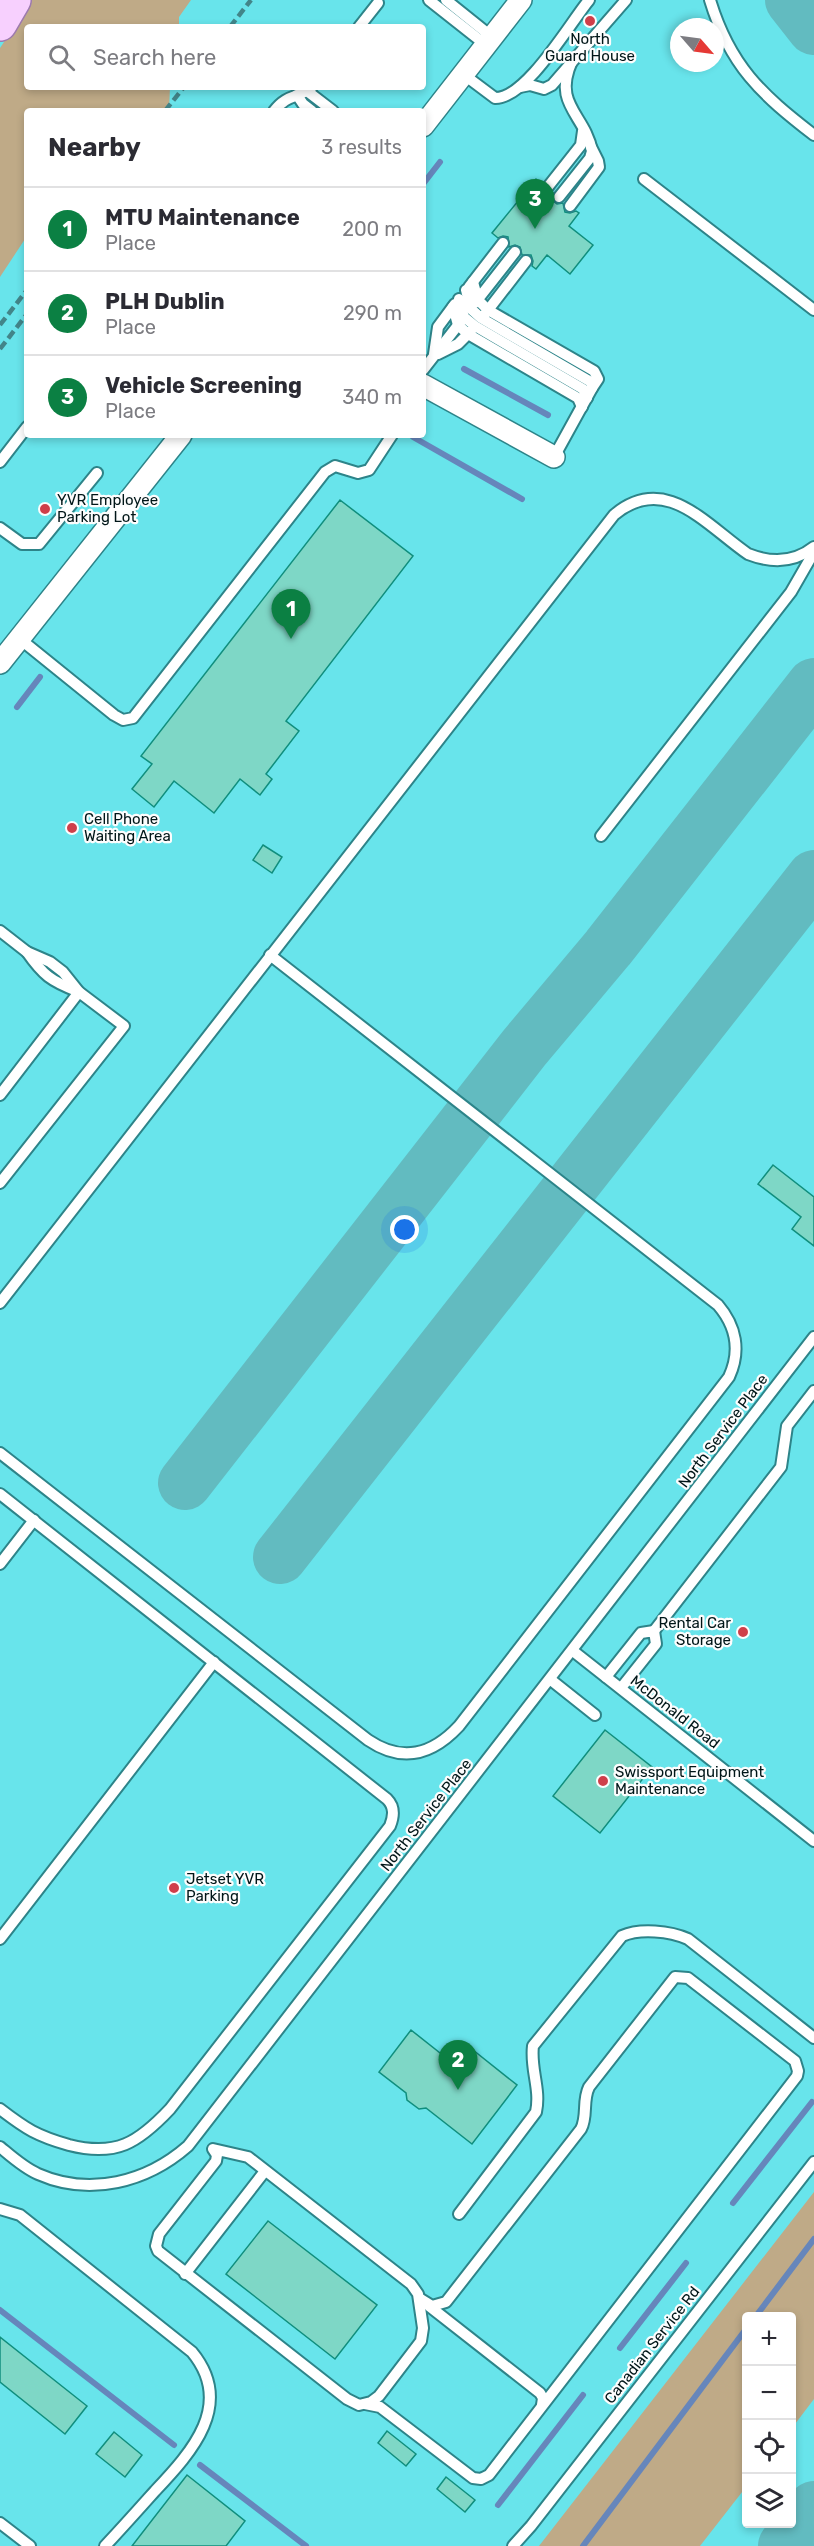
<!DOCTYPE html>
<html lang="en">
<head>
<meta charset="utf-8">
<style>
	body { margin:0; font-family:Rubik,sans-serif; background:#f7f7f7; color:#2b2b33 }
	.controls { position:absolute; right:18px; bottom:18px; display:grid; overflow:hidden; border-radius:6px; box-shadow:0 3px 9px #0003 }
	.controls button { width:54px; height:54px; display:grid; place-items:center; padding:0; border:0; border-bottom:2px solid #e1e1e2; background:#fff; color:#2b2b33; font:30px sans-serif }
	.compass { position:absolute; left:670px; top:18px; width:54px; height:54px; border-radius:50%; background:#fff; box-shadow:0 3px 9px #0003; rotate:118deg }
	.you { position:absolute; left:405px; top:1230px; width:21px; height:21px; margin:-15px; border:4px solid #fff; border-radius:50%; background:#1a73e8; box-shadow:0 0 0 9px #1a73e833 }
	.badge { display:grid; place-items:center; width:39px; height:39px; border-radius:50%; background:#0b8043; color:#fff; font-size:20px; font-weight:700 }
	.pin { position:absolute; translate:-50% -50px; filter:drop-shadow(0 2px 3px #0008) }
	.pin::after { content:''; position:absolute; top:32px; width:21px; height:18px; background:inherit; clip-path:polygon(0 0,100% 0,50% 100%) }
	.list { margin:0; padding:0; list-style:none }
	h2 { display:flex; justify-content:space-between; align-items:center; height:78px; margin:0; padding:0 24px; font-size:26px }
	h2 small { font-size:20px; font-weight:400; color:#7c7c81 }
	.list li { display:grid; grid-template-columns:39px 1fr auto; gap:18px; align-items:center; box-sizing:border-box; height:84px; padding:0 24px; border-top:2px solid #e1e1e2 }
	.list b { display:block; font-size:22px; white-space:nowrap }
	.list p { margin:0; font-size:20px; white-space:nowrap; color:#7c7c81 }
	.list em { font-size:20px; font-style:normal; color:#7c7c81 }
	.icon { flex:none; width:33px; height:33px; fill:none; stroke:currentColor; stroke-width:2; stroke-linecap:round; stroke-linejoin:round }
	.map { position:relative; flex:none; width:814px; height:2546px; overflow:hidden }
	.search { position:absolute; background:#fff; box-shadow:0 3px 9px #0003; left:24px; top:24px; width:402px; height:66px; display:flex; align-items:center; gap:15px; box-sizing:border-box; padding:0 21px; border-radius:6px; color:#7c7c81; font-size:22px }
	.panel { position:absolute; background:#fff; box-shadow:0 3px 9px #0003; left:24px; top:108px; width:402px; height:330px; border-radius:6px }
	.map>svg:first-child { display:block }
</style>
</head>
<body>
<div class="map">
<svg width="814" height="2546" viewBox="0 0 814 2546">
	<rect width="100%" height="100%" fill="#82f1f7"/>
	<path fill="#68e4eb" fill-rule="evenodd" d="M0,0h814v2546h-814zM27,27h396v60h-396zM679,27h36v36h-36zM27,111h396v324h-396zM746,2316h46v208h-46z"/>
	<g fill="#bfaa87">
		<path d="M32,0h159l-12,17v10h-152v60h143l-1,24h-142v125l-27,41v-229z"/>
		<path d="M814,2192v207l-22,29v-112h-46v171l-46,59h-161z"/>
	</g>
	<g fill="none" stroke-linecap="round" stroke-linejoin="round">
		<g stroke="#6686bb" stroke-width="6">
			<path d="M423,184l17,-22"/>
			<path d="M464,369l84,46"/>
			<path d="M413,437l109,62"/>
			<path d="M17,707l23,-30"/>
			<path d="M733,2203l79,-101"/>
			<path d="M0,2310l174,135"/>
			<path d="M756,2316l58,-77"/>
			<path d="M620,2348l66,-85"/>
			<path d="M200,2465l106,81"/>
			<path d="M498,2505l85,-110"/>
			<path d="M583,2546l163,-217"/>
		</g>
		<g stroke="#62bbc0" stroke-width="54">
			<path d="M792,0l22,28"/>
			<path d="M185,1483l339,-435 84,-100 206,-263"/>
			<path d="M280,1557l534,-680"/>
			<path d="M785,2546l29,-38"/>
		</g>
	</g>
	<g fill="#7ed7c6" stroke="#108e7d" stroke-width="1.5">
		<path d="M536,179l5,4 -1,5 2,5 4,2 7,-2 -1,7 5,4 6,-1 2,9 5,1 6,-2 3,2 -10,13 24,19 -23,29 -23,-19 -11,14 -4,-3 1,-5 -2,-6h-9l-2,-8 -5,-2 -6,2 -1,-10 -5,-1 -5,2 -6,-5z"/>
		<path d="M340,500l73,56 -127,165 13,10 -33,43 6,5 -12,16 -20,-16 -26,34 -40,-32 -20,26 -22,-18 20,-25 -11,-8z"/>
		<path d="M263,845l19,12 -10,16 -19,-13z"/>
		<path d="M773,1165l41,32v49l-22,-17 9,-12 -43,-33z"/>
		<path d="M605,1730l47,37 -52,66 -47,-37z"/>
		<path d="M411,2030l43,34 14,-18 49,39 -45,59 -46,-36 -7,1 -12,-9 -1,-7 -27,-21z"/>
		<path d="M268,2221l109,84 -42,54 -109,-85z"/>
		<path d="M0,2337l87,69 -22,28 -65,-52z"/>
		<path d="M387,2431l29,23 -10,12 -28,-23z"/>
		<path d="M114,2432l28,23 -17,22 -29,-23z"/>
		<path d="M187,2475l58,46 -19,25h-94z"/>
		<path d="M446,2477l29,23 -10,12 -28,-23z"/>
	</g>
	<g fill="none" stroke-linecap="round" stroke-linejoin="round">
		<g stroke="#2d8489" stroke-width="14">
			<g id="lane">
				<path d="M429,0l57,45"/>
				<path d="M446,0l46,37"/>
				<path d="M710,0c20,66 51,94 104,135"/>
				<path d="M359,27l19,-24"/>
				<path d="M463,74l32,24c31,1 75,-75 94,-98"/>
				<path d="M520,87l10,-2 14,4 8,-4 74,-85"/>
				<path d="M307,91l26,20"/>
				<path d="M297,95l6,9 9,7"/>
				<path d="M274,111c14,-18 24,-12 38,-24"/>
				<path d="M644,179l170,131"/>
				<path d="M547,188l34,-43 2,-14"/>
				<path d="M559,197l31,-39 2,-7c-7,-37 -40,-46 -20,-90"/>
				<path d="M570,206l29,-39 -1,-6 -7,-14"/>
				<path d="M473,282l5,18 10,10 106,61 4,8 -6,9"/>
				<path d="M469,287l34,-44"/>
				<path d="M466,290l5,19 10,9 110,64 1,6 -38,69"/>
				<path d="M459,299l5,18 11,9 108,63 4,9"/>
				<path d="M475,303l40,-51"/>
				<path d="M453,307l5,18 10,9 110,64 4,9"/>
				<path d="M485,314l41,-53"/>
				<path d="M434,354l4,-27 17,-23"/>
				<path d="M438,354l20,-10 13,-13"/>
				<path d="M423,370l39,-50"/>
				<path d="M0,462l27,-35"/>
				<path d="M0,528l22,16h17l58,-71"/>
				<path d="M20,639l94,76 9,5 10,-2 192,-246 10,-6 23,7 11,-3 23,-35"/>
				<path d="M601,836l190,-244 23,-40"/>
				<path d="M0,931l27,21 23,10 13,10 16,20 45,34 -124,157"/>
				<path d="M27,952c16,23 24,29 50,39"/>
				<path d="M0,1095l79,-103"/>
				<path d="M0,1303l614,-788c51,-43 92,10 134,39 23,9 46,9 66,-7"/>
				<path d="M0,1453l368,287c34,23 64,15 91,-14l270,-349c12,-26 7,-51 -11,-72l-448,-350"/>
				<path d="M0,1494l387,305c8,8 7,17 3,27l-220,283c-32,34 -54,48 -101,36 -32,-9 -43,-16 -69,-36"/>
				<path d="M0,1564l34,-44"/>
				<path d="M654,1631l127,-164 6,-41 27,-35"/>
				<path d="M573,1651l241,190"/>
				<path d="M606,1677l35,-44 13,-2 2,13 -35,44"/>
				<path d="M551,1680l44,35"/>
				<path d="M0,1939l214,-277"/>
				<path d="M0,2147c12,10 24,21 38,27 52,23 109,8 150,-28l626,-809"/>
				<path d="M213,2149l35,8 163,127 7,10 5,34 -2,13 -42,55 -8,6 -12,3 -12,-6 -189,-148 -2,-5 3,-12 57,-73 1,-6z"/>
				<path d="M0,2209l20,6 172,137c43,52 0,100 -37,139 -17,19 -33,37 -50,55"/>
				<path d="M459,2214l77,-102c5,-23 -6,-43 -3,-66l89,-110c18,-8 48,-5 66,3l126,99"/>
				<path d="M185,2274l80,-103"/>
				<path d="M429,2306l111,87 3,5 -1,7"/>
				<path d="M365,2404l15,3 93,71 8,1 8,-4 308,-399 1,-5 -3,-10 -107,-83 -13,-1 -86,110c-7,14 -1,29 -8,42l-135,173 -14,4 -13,-8"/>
				<path d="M0,2523l30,23"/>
				<path d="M513,2546l18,-20 283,-364"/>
			</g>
		</g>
		<g stroke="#2d8489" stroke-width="24">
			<g id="street">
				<path d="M423,126l98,-126"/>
				<path d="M423,385l131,72"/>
				<path d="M0,663l181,-228"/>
			</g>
		</g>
		<g stroke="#9d7aae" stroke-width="36">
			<path id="primary" d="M0,24l14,-24"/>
		</g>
		<use href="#lane" stroke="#fff" stroke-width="10"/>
		<use href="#street" stroke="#fff" stroke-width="21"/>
		<use href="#primary" stroke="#f7d0fe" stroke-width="33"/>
		<g stroke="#428589" stroke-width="4.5" stroke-dasharray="9 4.5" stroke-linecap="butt">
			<path d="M230,27l21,-27"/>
			<path d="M165,111l19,-24"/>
			<path d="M0,325l27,-35"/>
			<path d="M0,349l27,-35"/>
		</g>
	</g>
	<g fill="#cf3f4a" stroke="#fdfdfd" stroke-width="2">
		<circle cx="590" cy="21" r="6"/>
		<circle cx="45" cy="509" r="6"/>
		<circle cx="72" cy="828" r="6"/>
		<circle cx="743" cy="1632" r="6"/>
		<circle cx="603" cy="1781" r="6"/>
		<circle cx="174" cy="1888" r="6"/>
	</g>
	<g text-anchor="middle" stroke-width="4.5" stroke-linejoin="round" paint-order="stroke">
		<g font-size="15" fill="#001618" stroke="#fdfdfd" text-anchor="start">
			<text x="590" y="44" text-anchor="middle">North<tspan x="590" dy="17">Guard House</tspan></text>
			<text x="57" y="505">YVR Employee<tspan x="57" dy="17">Parking Lot</tspan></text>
			<text x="84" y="824">Cell Phone<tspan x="84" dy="17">Waiting Area</tspan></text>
			<text x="731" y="1628" text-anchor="end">Rental Car<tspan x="731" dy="17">Storage</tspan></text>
			<text x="615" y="1777">Swissport Equipment<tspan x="615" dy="17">Maintenance</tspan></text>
			<text x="186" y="1884">Jetset YVR<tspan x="186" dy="17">Parking</tspan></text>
		</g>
		<g font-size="15" fill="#001618" stroke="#fdfdfd">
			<text transform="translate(723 1431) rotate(-53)" y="5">North Service Place</text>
			<text transform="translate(675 1712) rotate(38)" y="5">McDonald Road</text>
			<text transform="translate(426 1815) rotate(-52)" y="5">North Service Place</text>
			<text transform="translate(652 2345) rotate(-52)" y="5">Canadian Service Rd</text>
		</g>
	</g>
</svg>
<div class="controls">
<button>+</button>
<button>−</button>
<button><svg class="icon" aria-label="locate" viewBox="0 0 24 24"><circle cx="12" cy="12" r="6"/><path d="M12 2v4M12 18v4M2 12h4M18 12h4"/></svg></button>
<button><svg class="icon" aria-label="layers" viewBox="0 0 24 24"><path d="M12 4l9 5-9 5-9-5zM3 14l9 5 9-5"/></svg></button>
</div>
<svg class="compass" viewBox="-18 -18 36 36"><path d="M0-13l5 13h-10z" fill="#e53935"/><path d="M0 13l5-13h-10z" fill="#7c7c81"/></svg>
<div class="you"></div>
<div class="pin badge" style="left:291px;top:639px">1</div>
<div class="pin badge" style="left:458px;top:2090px">2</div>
<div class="pin badge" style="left:535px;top:229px">3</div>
<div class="search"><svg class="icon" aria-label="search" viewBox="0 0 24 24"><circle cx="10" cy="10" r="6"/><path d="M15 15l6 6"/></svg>Search here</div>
<section class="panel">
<h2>Nearby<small>3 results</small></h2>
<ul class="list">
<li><span class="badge">1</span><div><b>MTU Maintenance</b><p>Place</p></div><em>200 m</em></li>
<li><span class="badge">2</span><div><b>PLH Dublin</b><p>Place</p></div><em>290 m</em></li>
<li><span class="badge">3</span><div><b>Vehicle Screening</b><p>Place</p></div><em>340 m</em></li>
</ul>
</section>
</div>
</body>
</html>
